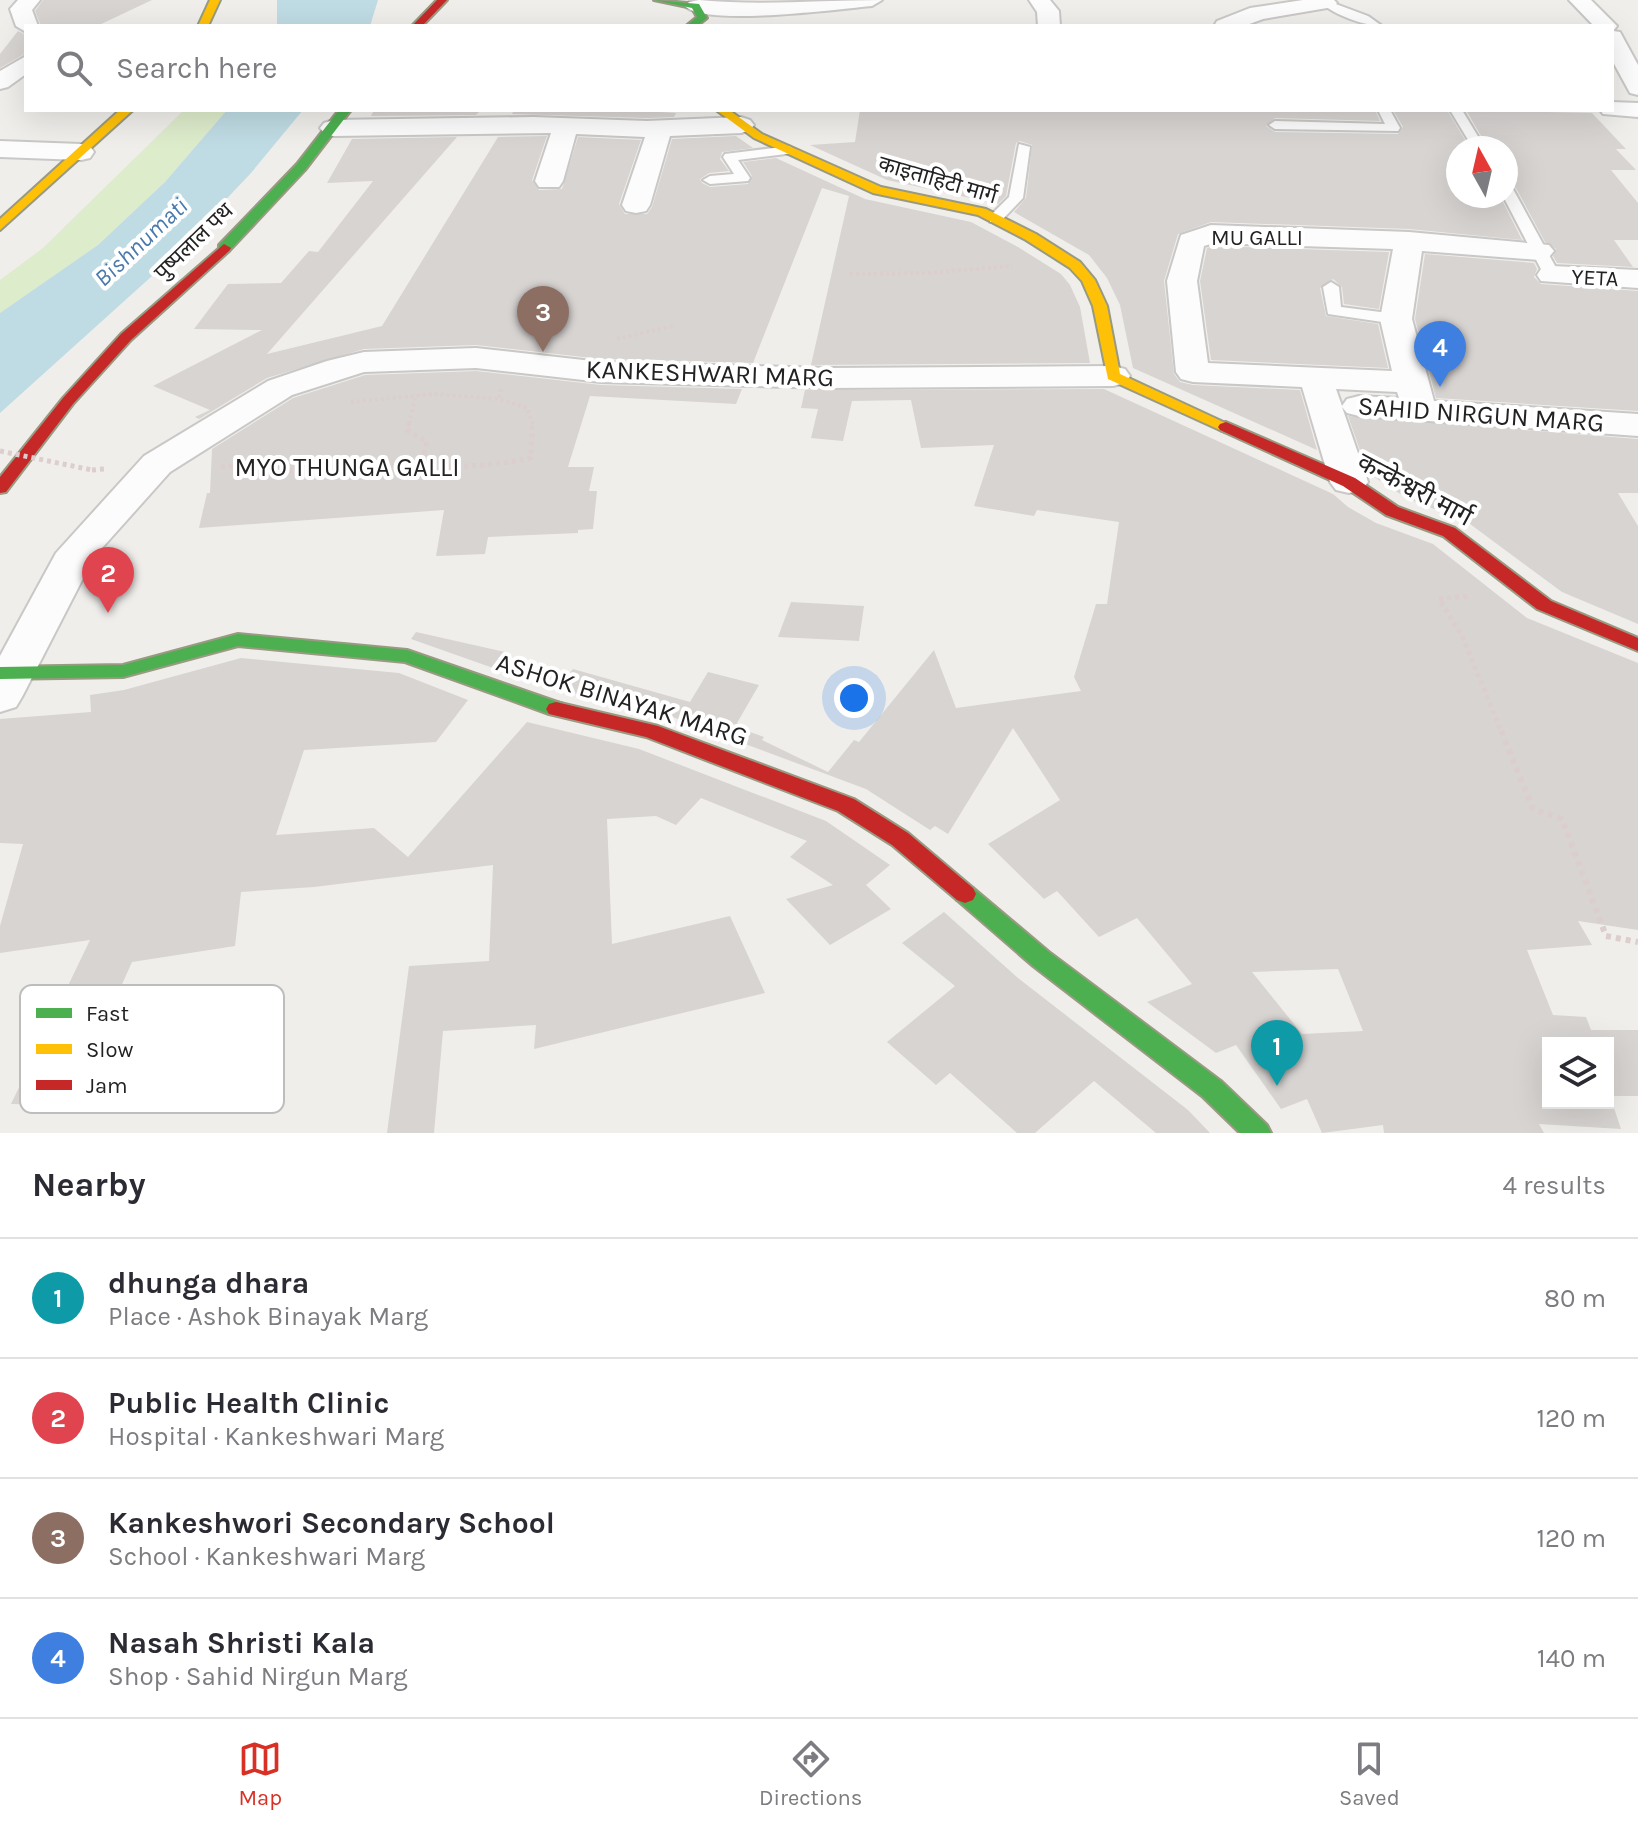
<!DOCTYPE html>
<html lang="en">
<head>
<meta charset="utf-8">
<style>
	body { margin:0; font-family:Karla,"Noto Sans Devanagari",sans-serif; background:#f7f7f7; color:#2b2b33 }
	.controls { position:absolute; right:24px; bottom:24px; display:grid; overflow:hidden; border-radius:0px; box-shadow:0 8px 32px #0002 }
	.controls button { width:72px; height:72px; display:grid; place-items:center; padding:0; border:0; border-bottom:2px solid #e1e1e2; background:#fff; color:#2b2b33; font:40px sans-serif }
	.compass { position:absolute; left:1446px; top:136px; width:72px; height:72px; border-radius:50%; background:#fff; box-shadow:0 8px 32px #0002; rotate:352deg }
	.you { position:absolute; left:854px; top:698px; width:28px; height:28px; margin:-20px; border:6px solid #fff; border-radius:50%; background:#1a73e8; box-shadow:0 0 0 12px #1a73e833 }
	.badge { display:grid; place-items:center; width:52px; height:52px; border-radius:50%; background:#d93025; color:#fff; font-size:26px; font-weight:700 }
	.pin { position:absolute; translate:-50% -66px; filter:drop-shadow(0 2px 4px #0008) }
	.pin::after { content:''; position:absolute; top:42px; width:28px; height:24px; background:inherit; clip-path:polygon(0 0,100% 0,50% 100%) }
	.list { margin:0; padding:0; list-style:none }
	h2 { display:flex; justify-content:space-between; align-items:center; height:104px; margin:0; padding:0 32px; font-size:34px }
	h2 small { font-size:26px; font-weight:400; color:#7c7c81 }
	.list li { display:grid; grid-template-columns:52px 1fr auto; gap:24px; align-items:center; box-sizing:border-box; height:120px; padding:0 32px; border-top:2px solid #e1e1e2 }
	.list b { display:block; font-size:30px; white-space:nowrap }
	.list p { margin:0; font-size:26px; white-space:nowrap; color:#7c7c81 }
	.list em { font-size:26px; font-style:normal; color:#7c7c81 }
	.icon { flex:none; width:44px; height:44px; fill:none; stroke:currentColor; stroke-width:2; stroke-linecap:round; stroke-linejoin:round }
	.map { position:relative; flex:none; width:1638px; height:1133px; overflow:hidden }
	.search { position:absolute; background:#fff; box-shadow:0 8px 32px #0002; left:24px; right:24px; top:24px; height:88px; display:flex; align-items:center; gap:20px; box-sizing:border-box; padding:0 28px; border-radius:0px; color:#7c7c81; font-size:30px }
	.sheet { height:584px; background:#fff }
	nav { display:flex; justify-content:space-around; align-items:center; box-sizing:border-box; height:112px; border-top:2px solid #e1e1e2; background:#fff; font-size:22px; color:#7c7c81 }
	nav a { display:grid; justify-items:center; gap:4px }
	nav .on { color:#d93025 }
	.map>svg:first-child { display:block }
</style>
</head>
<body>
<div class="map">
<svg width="1638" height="1133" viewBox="0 0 1638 1133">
	<rect width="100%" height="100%" fill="#f0eeeb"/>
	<path fill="#ddeccb" d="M184,110h43l-62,72 -67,63 -98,68v-33l43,-32z"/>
	<g fill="#bfdbe3">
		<path d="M277,0h101l-8,26h-93z"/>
		<path d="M227,110h76l-52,63 -89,94 -162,146v-100l98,-68 67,-63z"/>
	</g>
	<g fill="#d7d4d2" fill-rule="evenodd">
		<path d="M43,0h109l-55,26h-56l-6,-15z"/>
		<path d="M18,31l8,4v18l-26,15v-14z"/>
		<path d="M374,110h107l-5,5 -105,1z"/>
		<path d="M514,110h114l48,3 -2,4 -27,1 -135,-4z"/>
		<path d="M860,110h515l5,11 -105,-3 -9,8 9,6 123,2 5,-7 -10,-17h54l23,38h-12v48h42l22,44 -113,-11 -198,-7 -33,12 -14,47 10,93 6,8 13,3 107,5 17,60 -184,-82 -13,-63 -13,-27 -18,-23 -75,-43 12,-14 6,-53 -12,-4 -4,2 -10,53 -8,8 -111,-24 -77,-35 45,-3z"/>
		<path d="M1466,110l126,3 34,36h-10l20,21h-25l27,33v37h-24l19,27 -76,-4 -4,-7 3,-7 -11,-7 -29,-54 -10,-6v-34h-18z"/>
		<path d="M547,136l-15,44 7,10 23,-1 16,-52 63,3 -22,64 6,10h22l5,-7 20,-68 64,-3 17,12 -31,4 -2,7 9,12 -20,2 -9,6 2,4 8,4 38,-3 4,-8 -9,-14 33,-4 89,41 106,23 47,25 43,27 9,11 10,22 10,56 -279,2 38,-169 -27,-8 -69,175 -152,-4 -125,-14 -112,4 -97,29 -68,41 -4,-2 15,-7 -57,-24 109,-56 -68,-1 34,-45 53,-1 28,-32 9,1 55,-71 -46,2 25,-44 105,-2 -190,217 115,-28 116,-189z"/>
		<path d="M1214,246l175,6 -10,57 -35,-5 -2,-17 -9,-8 -13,9 6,28 52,8 10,44 -177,-8 -11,-79 7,-33z"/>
		<path d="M1425,254l109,9 3,6 -3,8 7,7 97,7v120l-202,-13 -21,-79z"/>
		<path d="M476,371l125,14 141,4 -6,15 -146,-8 -22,71h26l-5,24h8l-4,38 -15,1v3l-90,4 -3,17 -49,2 8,-46 -245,18 8,-35h3l2,-44 81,-51 72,-23z"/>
		<path d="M1104,389l229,105 15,13 28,16 57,21 94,74 111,45v267l-60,-9 14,24 -65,5 26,65 33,2 5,13h47v66h-28l11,33 -82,-5 5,9h-160l-1,-8 -61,8 -15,-34 -26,10 -45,-64 -20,8 -69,-51 45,-18 -55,-66 -38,19 -42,-46 -13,8 -56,-55 72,-44 -47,-72 -65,106 -13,-8 -5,4 -64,-41 -196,-73 -115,-27 18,-20 117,33 18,-30 51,13 -22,38 4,1 -2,4 25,9 -2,3 66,32 26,-32 5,2 75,-92 22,58 125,-17 -7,-14 22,-73h11l12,-82 -82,-12 -3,6 -60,-10 20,-61 -73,3 -10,-48 -59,1 -9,40 -32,-3 7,-29 -17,-1 4,-18zM1338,969l25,62 -61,3 -50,-62zM1548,1043h60v60h-60z"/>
		<path d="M1348,416l290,23v54h-20l20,33v98l-76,-32 -96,-71 -58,-22 -40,-26z"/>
		<path d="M791,602l73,4 -5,35 -81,-4z"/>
		<path d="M416,632l89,20 -12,16 -82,-29z"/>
		<path d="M241,658l158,15 69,27 -32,42 -132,8 -28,85 98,-7 34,29 119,-135 112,27 187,72 64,44 -24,20 25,24 -61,36 -44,-46 47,-14 -43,-28 17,-16 -106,-43 -25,27 -20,-9 -49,3 5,125 118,-28 35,77 -231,56 2,-24 -93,6 -9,102h-47l22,-167 80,-5 4,-96 -179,22 -73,5 -6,54 -103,16 -64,143 -57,-1 79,-164 -90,13v-27l23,-82 -23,-1v-124l91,-7 -1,-17 34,-5z"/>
		<path d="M944,912l74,66 170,132 22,23h-54l-62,-52 -59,52h-18l-67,-60 -14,12 -49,-43 68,-56 -53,-43z"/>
	</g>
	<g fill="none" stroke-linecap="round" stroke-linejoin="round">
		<g stroke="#c9c8c7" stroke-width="4">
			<g id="lane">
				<path d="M1325,0l43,16 14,10c-18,0 -47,-11 -61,-23z"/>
				<path d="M1378,110h12l10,18 -2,3 -123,-2 -6,-4 6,-4 110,3z"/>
				<path d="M1450,110h12l23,38h-12z"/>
				<path d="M1019,144l11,3 -7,51 -23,24h-10v-6l19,-19z"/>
				<path d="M789,146l6,4 -1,3 -56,7 12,18 -2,3 -38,3 -7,-4 7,-4 24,-2 -11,-17 2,-3z"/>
				<path d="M1506,185l7,4 47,86 -3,3 -5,2 -8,-5 -41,-79h3z"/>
				<path d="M1331,282l8,5 2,20 55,7 8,5 -8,5 -68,-10 -5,-27z"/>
			</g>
		</g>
		<g stroke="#c9c8c7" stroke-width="4">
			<g id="street">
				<path d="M18,0h22l-8,10 6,16h-12v6l-10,-6 -6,-17z"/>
				<path d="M699,0c61,6 122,0 183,0l-10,6c-32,3 -169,21 -187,0l4,-4z"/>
				<path d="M1029,0h21l9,11 1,15h-22l-1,-14z"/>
				<path d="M1303,0h31l3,3 -4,4 -70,12 -19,7h-30l3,-5 33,-13z"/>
				<path d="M1569,0h22l26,26 -4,5 7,1 18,33v30l-8,-2 -18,-33v-34h-18z"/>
				<path d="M26,56v18l-18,13 -8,2v-18z"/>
				<path d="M1612,102l26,1v14l-35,-3 -3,-4h12z"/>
				<path d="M533,117l114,4 94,-4 9,3 4,5 -4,5 -9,3 -71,3 -20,69 -4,6 -10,2 -10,-2 -4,-6 23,-68 -69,-3 -13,47 -4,6h-20l-4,-6 16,-48 -218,3 -9,-3 -4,-5 4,-5 9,-3z"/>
				<path d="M0,141l81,3 9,2 4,6 -4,6 -9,2 -81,-3z"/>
				<path d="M1211,225l198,7 140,13 5,6 -5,6 -10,3 -117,-9 -10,68 22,82 204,13v22l-279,-20 -12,-3 -5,-6 26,75 -6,8 -13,3 -13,-3 -6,-8 -28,-95 -109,-5 -12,-3 -5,-7 -9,-91 14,-46zM1214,243l179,6 -13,70 12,52 -184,-8 -11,-82 7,-35zM1336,389l61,3 2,6 -40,-2 -12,3 -5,7z"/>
				<path d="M1552,266l86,4v18l-97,-7 -4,-6 4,-6z"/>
				<path d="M476,348l125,14 228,6 284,-2 12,3 5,7 -5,7 -12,3 -284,2 -228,-6 -125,-14 -112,4 -72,23 -122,77 -76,85 -72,140 -6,10 -16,5v-56l56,-103 88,-97 124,-75 59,-20 37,-9z"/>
			</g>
		</g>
		<g stroke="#999a82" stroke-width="4">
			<g id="fast">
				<path d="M654,0l45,4 8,14 -10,8h-11l11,-9 -5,-9z"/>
				<path d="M339,110h12l-46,60 -76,81h-10v-6l78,-81z"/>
				<path d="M238,634l169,16 156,54 3,5 -3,5h-14l-144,-52 -167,-16 -115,31 -123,2v-12l123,-2z"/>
				<path d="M965,885l8,3 76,64 172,129 46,44 4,8h-31l-37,-36 -170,-131 -76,-66 -3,-6 3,-6z"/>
			</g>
		</g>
		<g stroke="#999a82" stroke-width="4">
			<g id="slow">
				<path d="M210,0h10l-12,26h-10z"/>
				<path d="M120,110h13l-133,120v-11z"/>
				<path d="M716,110h13l33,24 119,53 105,22 50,25 44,28 15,18 12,26 13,68 114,53 -8,5 -6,-2 -112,-51 -15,-73 -11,-25 -12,-13 -44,-28 -48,-25 -105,-22 -119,-55z"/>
			</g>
		</g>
		<g stroke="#999a82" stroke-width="4">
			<g id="jam">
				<path d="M437,0h10l-25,26h-10z"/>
				<path d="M224,244l7,4 -2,3 -98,89 -58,64 -67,88 -6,1v-16l63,-79 58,-64z"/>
				<path d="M1226,422l129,56 43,29 57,21 96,73 87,37v13l-101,-42 -94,-73 -57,-21 -43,-29 -123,-56 -2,-3 2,-3z"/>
				<path d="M556,702l102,24 196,73 54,34 65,55 3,6 -3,6 -8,3 -8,-3 -65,-55 -54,-34 -192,-74 -97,-23 -3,-5 3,-5z"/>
			</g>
		</g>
		<g stroke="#dccecd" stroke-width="4" stroke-dasharray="3 3" stroke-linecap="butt">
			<path d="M850,274l75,-1 87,-7"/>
			<path d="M617,339l56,-13"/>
			<path d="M501,389l-2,10 28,9 6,16"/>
			<path d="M351,402l83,-8 65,5"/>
			<path d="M409,424l7,-30"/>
		</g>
		<g stroke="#dccecd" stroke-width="5" stroke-dasharray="4 4" stroke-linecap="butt">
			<path d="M409,422l-2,8 20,12 -7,27"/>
			<path d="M221,467l56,-5 7,9c27,-2 54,-5 80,-5 62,1 105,4 167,-8l1,-36"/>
			<path d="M92,470l12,-1"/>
			<path d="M1467,596l-28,3 23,37 40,97"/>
		</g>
		<path stroke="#dccecd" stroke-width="6" stroke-dasharray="5 5" stroke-linecap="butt" d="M1501,731l32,78 29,10 44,117 32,6"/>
		<use href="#lane" fill="#fdfcfc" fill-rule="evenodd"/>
		<use href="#street" fill="#fdfcfc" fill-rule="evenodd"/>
		<use href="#fast" fill="#4caf50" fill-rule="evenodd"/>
		<use href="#slow" fill="#ffc107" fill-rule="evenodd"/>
		<use href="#jam" fill="#c62828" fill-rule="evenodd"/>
		<path stroke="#dccecd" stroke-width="5" stroke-dasharray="4 4" stroke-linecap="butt" d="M0,451l92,19"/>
	</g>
	<g text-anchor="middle" stroke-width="8" stroke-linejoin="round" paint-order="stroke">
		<g font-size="22" fill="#222" stroke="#fff">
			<text transform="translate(938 179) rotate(16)" y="8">काइताहिटी मार्ग</text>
			<text x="1257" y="245">MU GALLI</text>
			<text transform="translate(193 241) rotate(-44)" y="8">पुष्पलाल पथ</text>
			<text transform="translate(1595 277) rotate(3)" y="8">YETA</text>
		</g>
		<g font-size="24" font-style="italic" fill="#4a7aab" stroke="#fff">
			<text transform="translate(141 242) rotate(-43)" y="8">Bishnumati</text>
		</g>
		<g font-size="26" fill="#222" stroke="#fff">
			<text transform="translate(710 373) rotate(2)" y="9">KANKESHWARI MARG</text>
			<text transform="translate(1481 414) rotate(4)" y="9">SAHID NIRGUN MARG</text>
			<text x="347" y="476">MYO THUNGA GALLI</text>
			<text transform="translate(1415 489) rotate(28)" y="9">कन्केश्वरी मार्ग</text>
			<text transform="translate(622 699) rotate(17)" y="9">ASHOK BINAYAK MARG</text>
		</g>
	</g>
	<rect x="20" y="985" width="264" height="128" rx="12" fill="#fff" stroke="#bdbdbd" stroke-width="2"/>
	<rect x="36" y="1008" width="36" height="10" fill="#4caf50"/>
	<rect x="36" y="1044" width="36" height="10" fill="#ffc107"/>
	<rect x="36" y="1080" width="36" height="10" fill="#c62828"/>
	<g font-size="22" fill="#222">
		<text x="86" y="1021">Fast</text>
		<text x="86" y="1057">Slow</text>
		<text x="86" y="1093">Jam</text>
	</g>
</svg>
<div class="controls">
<button><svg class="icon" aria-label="layers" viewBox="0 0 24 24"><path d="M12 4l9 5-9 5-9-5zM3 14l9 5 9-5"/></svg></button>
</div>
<svg class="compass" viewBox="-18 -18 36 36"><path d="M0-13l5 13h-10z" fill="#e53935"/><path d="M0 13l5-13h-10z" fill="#7c7c81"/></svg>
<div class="you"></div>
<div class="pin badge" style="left:1277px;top:1086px;background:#0f9aa8">1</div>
<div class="pin badge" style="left:108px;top:613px;background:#e0444e">2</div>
<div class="pin badge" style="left:543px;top:352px;background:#8d6e63">3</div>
<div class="pin badge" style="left:1440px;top:387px;background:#3f7fe0">4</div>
<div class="search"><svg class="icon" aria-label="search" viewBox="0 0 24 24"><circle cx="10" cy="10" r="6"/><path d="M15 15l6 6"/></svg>Search here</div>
</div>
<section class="sheet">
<h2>Nearby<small>4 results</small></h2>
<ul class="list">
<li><span class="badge" style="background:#0f9aa8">1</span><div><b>dhunga dhara</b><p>Place · Ashok Binayak Marg</p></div><em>80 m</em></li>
<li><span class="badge" style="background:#e0444e">2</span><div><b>Public Health Clinic</b><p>Hospital · Kankeshwari Marg</p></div><em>120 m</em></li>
<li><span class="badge" style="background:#8d6e63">3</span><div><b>Kankeshwori Secondary School</b><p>School · Kankeshwari Marg</p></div><em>120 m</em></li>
<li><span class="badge" style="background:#3f7fe0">4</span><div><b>Nasah Shristi Kala</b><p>Shop · Sahid Nirgun Marg</p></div><em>140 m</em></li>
</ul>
</section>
<nav>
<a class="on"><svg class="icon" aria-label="map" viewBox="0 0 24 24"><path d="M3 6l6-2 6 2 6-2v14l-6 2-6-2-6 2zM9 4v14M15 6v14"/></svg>Map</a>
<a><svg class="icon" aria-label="directions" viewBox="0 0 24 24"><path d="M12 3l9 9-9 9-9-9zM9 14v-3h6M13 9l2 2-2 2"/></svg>Directions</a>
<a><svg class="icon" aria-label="saved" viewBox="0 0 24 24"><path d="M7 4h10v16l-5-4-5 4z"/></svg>Saved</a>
</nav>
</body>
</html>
